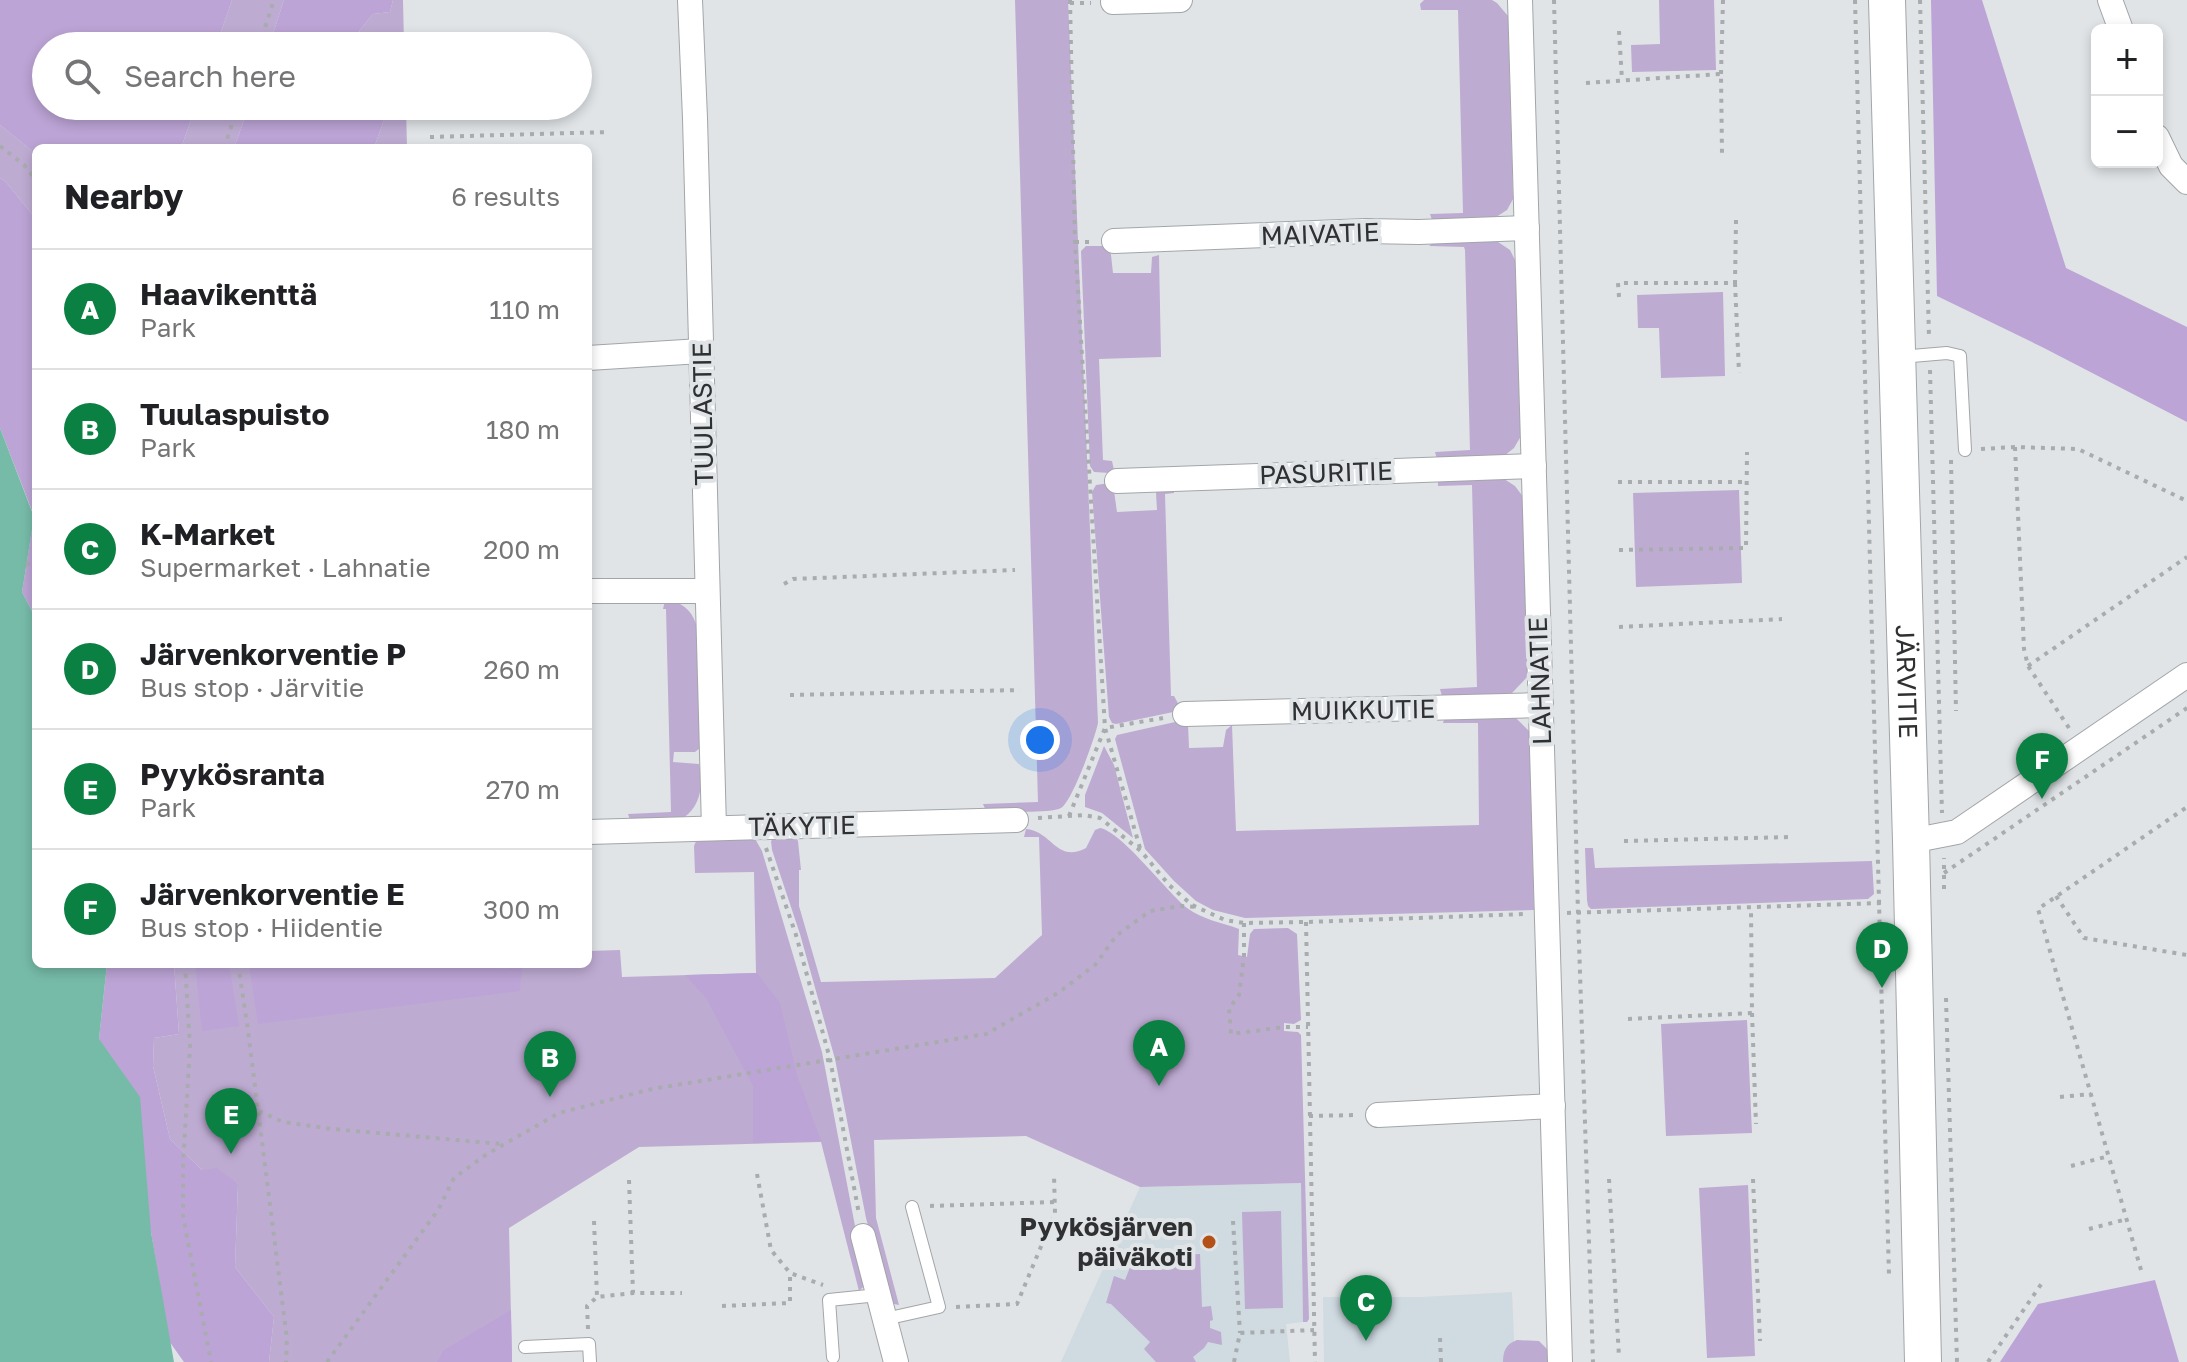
<!DOCTYPE html>
<html lang="en">
<head>
<meta charset="utf-8">
<style>
	body { margin:0; font-family:"Golos Text",sans-serif; background:#f6f6f6; color:#202124 }
	.controls { position:absolute; right:24px; top:24px; display:grid; overflow:hidden; border-radius:12px; box-shadow:0 4px 12px #0003 }
	.controls button { width:72px; height:72px; display:grid; place-items:center; padding:0; border:0; border-bottom:2px solid #e0e0e0; background:#fff; color:#202124; font:40px sans-serif }
	.you { position:absolute; left:1040px; top:740px; width:28px; height:28px; margin:-20px; border:6px solid #fff; border-radius:50%; background:#1a73e8; box-shadow:0 0 0 12px #1a73e833 }
	.badge { display:grid; place-items:center; width:52px; height:52px; border-radius:50%; background:#0b8043; color:#fff; font-size:26px; font-weight:700 }
	.pin { position:absolute; translate:-50% -66px; filter:drop-shadow(0 2px 4px #0008) }
	.pin::after { content:''; position:absolute; top:42px; width:28px; height:24px; background:inherit; clip-path:polygon(0 0,100% 0,50% 100%) }
	.list { margin:0; padding:0; list-style:none }
	h2 { display:flex; justify-content:space-between; align-items:center; height:104px; margin:0; padding:0 32px; font-size:34px }
	h2 small { font-size:26px; font-weight:400; color:#757577 }
	.list li { display:grid; grid-template-columns:52px 1fr auto; gap:24px; align-items:center; box-sizing:border-box; height:120px; padding:0 32px; border-top:2px solid #e0e0e0 }
	.list b { display:block; font-size:30px; white-space:nowrap }
	.list p { margin:0; font-size:26px; white-space:nowrap; color:#757577 }
	.list em { font-size:26px; font-style:normal; color:#757577 }
	.icon { flex:none; width:44px; height:44px; fill:none; stroke:currentColor; stroke-width:2; stroke-linecap:round; stroke-linejoin:round }
	.map { position:relative; flex:none; width:2187px; height:1362px; overflow:hidden }
	.search { position:absolute; background:#fff; box-shadow:0 4px 12px #0003; left:32px; top:32px; width:560px; height:88px; display:flex; align-items:center; gap:20px; box-sizing:border-box; padding:0 28px; border-radius:44px; color:#757577; font-size:30px }
	.panel { position:absolute; background:#fff; box-shadow:0 4px 12px #0003; left:32px; top:144px; width:560px; height:824px; border-radius:12px }
	.map>svg:first-child { display:block }
</style>
</head>
<body>
<div class="map">
<svg width="2187" height="1362" viewBox="0 0 2187 1362">
	<rect width="100%" height="100%" fill="#e0e4e7"/>
	<g fill="#cfdae1">
		<path d="M1301,1183l2,139 -17,2 4,38h-229l79,-175z"/>
		<path d="M1512,1292l3,70h-191l-1,-65h99z"/>
	</g>
	<g fill="#beabd2">
		<path d="M232,0h52l-15,46h-53z"/>
		<path d="M393,0h10l1,46h-36l-9,-15 14,-17 17,-2z"/>
		<path d="M1015,0h53l30,723c-3,15 -26,79 -37,85 -10,6 -61,3 -75,3l-3,-7 55,-2z"/>
		<path d="M1424,0h68l5,3 11,13 5,183 -6,11 -14,9 -61,1 -2,-6 33,-1 -5,-203h-37l-1,-6z"/>
		<path d="M1659,0h55l2,70 -84,2 -1,-27 29,-1z"/>
		<path d="M196,106h53l-15,42h-53z"/>
		<path d="M389,106h17l1,42h-31l-1,-3z"/>
		<path d="M0,125l36,29v65l-31,-38 -5,-3z"/>
		<path d="M1495,240l15,10 5,10 6,176 -7,12 -10,8 -67,3 -2,-7 35,-2 -5,-200 -1,-3 -35,-1 5,-4z"/>
		<path d="M1086,246h24l3,27h38l1,-16 7,-2 2,102 -62,2 4,101 9,1 2,9 -4,3 -16,-1 -4,-6 -9,-215z"/>
		<path d="M1723,292l2,84 -64,2 -2,-50h-21l-1,-33z"/>
		<path d="M1501,477l14,9 9,12 4,178 -16,17 -8,3h-62l-2,-7 37,-2 -5,-202 -34,1v-5z"/>
		<path d="M1110,483l3,1 4,28 40,-2 -1,-17 2,-3 16,-2v5l-9,1 6,202h3l6,11 -2,4 -62,13 -4,-1 -3,-6 -17,-225 4,-7z"/>
		<path d="M1739,490l3,93 -106,4 -3,-94z"/>
		<path d="M665,601c16,0 26,8 31,23l4,124 -5,4h-21l-1,10 26,2c4,20 3,41 -16,54l-53,2 -2,-6 43,-2 -5,-203h-3z"/>
		<path d="M1504,714l12,4 13,13 5,179 -289,8 -32,-8 -17,-9 -22,-20 -29,-32 -30,-110 2,-4 67,-15 4,4 1,24 34,-1 3,-17 6,-5 4,106 243,-6 -1,-102h-35l2,-6z"/>
		<path d="M1104,746l10,19 19,73 -31,-25 -17,-6v-12z"/>
		<path d="M1100,828c22,4 66,63 87,80 16,12 34,14 52,21l-1,26 9,2 3,-23 4,-5 34,-1 9,6 4,86 -7,4 -10,-1v8l14,1 3,3 8,284 -2,3h-4l-2,-139 -161,4 -114,-51 -152,4 2,78 23,87 -10,-2 -23,-85 -31,-159 -35,-125 -28,-84 -1,-9 3,-3h22l2,3 3,29h-2v36l22,76 174,-4 47,-43 -3,-98h-15l2,-8c26,2 31,35 60,19l9,-18z"/>
		<path d="M754,837l8,14 60,201 44,232 -7,7 -38,-149 -182,5 -130,81 3,134h-243l5,-45 -39,-50 3,-83 -36,-14 -32,-31 -17,-73 1,-28 25,-4 -5,-70h414v-13l32,-1 2,27 134,-4 -2,-101 -59,1 -1,-27 3,-7z"/>
		<path d="M1585,848h8l2,20 277,-7 2,33 -6,5 -277,10 -3,-3 -1,-6z"/>
		<path d="M1747,1020l5,113 -86,3 -5,-112z"/>
		<path d="M1748,1185l7,171 -48,2 -8,-170z"/>
		<path d="M1281,1211l2,97 -38,1 -3,-97z"/>
		<path d="M1200,1254l2,53 9,-1 2,14 -3,1v7l11,4 1,13 -14,-3 -4,6 -11,9 3,5h-40l-12,-13 6,-7 -39,-38 -5,-1 8,-27 11,4 6,-15 31,-9z"/>
		<path d="M1517,1340l22,1 8,8v13h-44c0,-11 3,-18 14,-22z"/>
	</g>
	<g fill="#bca4d6">
		<path d="M0,0h232l-16,46h-170v60h150l-15,42h-145v6l-36,-29z"/>
		<path d="M284,0h109l-3,12 -17,2 -14,17 9,15h-99z"/>
		<path d="M1931,0h51l84,268 121,59v95l-145,-75 -105,-51z"/>
		<path d="M249,106h140l-14,39 1,3h-142z"/>
		<path d="M0,178l5,3 31,38v400l-14,-27 12,-76 -34,-88z"/>
		<path d="M107,964h67l5,70 -25,4 -1,28 17,73 32,31 15,-2 21,16 -3,83 39,50 -5,45h-85l-15,-21 -18,-109 -52,-193z"/>
		<path d="M195,964h34l10,62 -37,5z"/>
		<path d="M249,964h241l14,5 18,-4 -2,26 -262,33z"/>
		<path d="M757,973l23,30 17,72 24,66 -68,2v-57l-47,-88 -21,-23z"/>
		<path d="M2155,1280l24,82h-179l38,-58z"/>
		<path d="M511,1310l1,52h-75l7,-12z"/>
	</g>
	<path fill="#76bba8" d="M0,428l34,89 -12,75 14,27v345h71l-8,75 41,58 11,135 23,130h-174z"/>
	<g fill="none" stroke-linecap="round" stroke-linejoin="round">
		<g stroke="#a2a6a8" stroke-width="14">
			<g id="lane">
				<path d="M1900,357l47,-4 13,3 5,94"/>
				<path d="M885,1319l54,-12 -27,-100"/>
				<path d="M525,1347l64,-3 1,18"/>
				<path d="M833,1357l-4,-57 49,-5"/>
			</g>
		</g>
		<g stroke="#a2a6a8" stroke-width="26">
			<g id="street">
				<path d="M690,0l5,118 19,710"/>
				<path d="M1520,0l40,1362"/>
				<path d="M2110,0l11,30"/>
				<path d="M1113,2l67,-2"/>
				<path d="M2157,137l14,29 16,16"/>
				<path d="M1114,241l252,-10 53,1 108,-4"/>
				<path d="M588,358l113,-7"/>
				<path d="M1117,481l417,-15"/>
				<path d="M588,591h119"/>
				<path d="M1185,714l356,-9"/>
				<path d="M588,832l428,-12"/>
				<path d="M1911,841l46,-9 230,-157"/>
				<path d="M1378,1115l175,-9"/>
				<path d="M863,1236l33,126"/>
			</g>
		</g>
		<g stroke="#a2a6a8" stroke-width="38">
			<g id="secondary">
				<path id="s1" d="M1887,0l24,841 12,521"/>
			</g>
		</g>
		<g stroke="#a9acae" stroke-width="4" stroke-dasharray="4 6" stroke-linecap="butt">
			<path d="M1554,0l24,913 15,449"/>
			<path d="M1855,0l34,1276"/>
			<path d="M1920,0l9,337"/>
			<path d="M1070,3h21"/>
			<path d="M1619,31l3,49"/>
			<path d="M259,46l15,-46"/>
			<path d="M1721,74l2,-74"/>
			<path d="M1586,83l135,-9 1,80"/>
			<path d="M430,137l179,-5"/>
			<path d="M0,146l24,19 12,15"/>
			<path d="M224,148l14,-42"/>
			<path d="M1075,242h18"/>
			<path d="M1735,283l4,90"/>
			<path d="M1619,297l-1,-14h117l1,-63"/>
			<path d="M1930,370l12,443"/>
			<path d="M2015,447l9,202 4,17 41,62"/>
			<path d="M1981,449l34,-2 63,2 109,52"/>
			<path d="M1951,460l5,251"/>
			<path d="M1618,482h129"/>
			<path d="M1619,550l127,-2 1,-96"/>
			<path d="M26,565l10,-6"/>
			<path d="M784,584l9,-5 222,-9"/>
			<path d="M1619,627l163,-8"/>
			<path d="M2028,666l159,-109"/>
			<path d="M790,695l230,-5"/>
			<path d="M1069,816l36,-88 -30,-486 -5,-242"/>
			<path d="M1038,818l46,-3 16,3 41,33 28,34 23,20 33,15 19,3 62,-1 220,-8"/>
			<path d="M1624,841l167,-4"/>
			<path d="M766,848l30,87 34,124 29,155"/>
			<path d="M1140,848l-35,-120 58,-10"/>
			<path d="M1944,873l243,-165"/>
			<path d="M1944,889v-31"/>
			<path d="M2056,896l28,42 103,17"/>
			<path d="M1567,913l315,-10"/>
			<path d="M1306,922l9,440"/>
			<path d="M1244,923v33l-5,39 -10,14 2,25 53,-7h24"/>
			<path d="M185,964l5,82 -7,119v51l28,146"/>
			<path d="M238,964l9,59 40,316 -1,23"/>
			<path d="M1946,998l11,364"/>
			<path d="M1752,1013l4,111"/>
			<path d="M1628,1019l124,-6 -1,-104"/>
			<path d="M2060,1097l31,-3"/>
			<path d="M259,1111l24,11 49,7 170,15"/>
			<path d="M1309,1116l49,-1"/>
			<path d="M2071,1166l38,-10"/>
			<path d="M757,1174l14,76 19,23 33,12"/>
			<path d="M1609,1179l10,178"/>
			<path d="M1753,1179l7,162"/>
			<path d="M629,1180l4,113"/>
			<path d="M930,1206l125,-4"/>
			<path d="M594,1221l3,76"/>
			<path d="M1233,1221l7,112"/>
			<path d="M2089,1229l38,-10"/>
			<path d="M2141,1270l-103,-361 149,-102"/>
			<path d="M722,1306l68,-3v-30"/>
			<path d="M956,1307l61,-3 38,-91 -1,-38"/>
			<path d="M588,1329l-1,-23 10,-9 36,-4h49"/>
			<path d="M1440,1338l1,24"/>
			<path d="M327,1362l111,-152 16,-32 33,-24 72,-41 93,-24 334,-55 72,-41 37,-28 21,-29 34,-25 31,-5 15,1"/>
			<path d="M1234,1362l6,-29 74,-3"/>
			<path d="M1988,1362l54,-79"/>
		</g>
		<use href="#lane" stroke="#fff" stroke-width="12"/>
		<use href="#street" stroke="#fff" stroke-width="24"/>
		<use href="#secondary" stroke="#fff" stroke-width="36"/>
	</g>
	<circle fill="#b35018" stroke="#e0e4e7" stroke-width="3" cx="1209" cy="1242" r="8"/>
	<g text-anchor="middle" stroke-width="8" stroke-linejoin="round" paint-order="stroke">
		<g font-size="26" fill="#2f3032" stroke="#e0e4e7">
			<text transform="translate(1320 234) rotate(-2)" y="9">MAIVATIE</text>
			<text transform="translate(703 414) rotate(-91)" y="9">TUULASTIE</text>
			<text transform="translate(1326 473) rotate(-2)" y="9">PASURITIE</text>
			<text transform="translate(1540 681) rotate(-92)" y="9">LAHNATIE</text>
			<text dy="9" stroke="none"><textPath href="#s1" startOffset="682">JÄRVITIE</textPath></text>
			<text transform="translate(1363 710) rotate(-1)" y="9">MUIKKUTIE</text>
			<text transform="translate(802 826) rotate(-1)" y="9">TÄKYTIE</text>
		</g>
		<g font-size="26" font-weight="bold" fill="#2f3032" stroke="#e0e4e7" text-anchor="end">
			<text x="1193" y="1236">Pyykösjärven<tspan x="1193" dy="30">päiväkoti</tspan></text>
		</g>
	</g>
</svg>
<div class="controls">
<button>+</button>
<button>−</button>
</div>
<div class="you"></div>
<div class="pin badge" style="left:1159px;top:1086px">A</div>
<div class="pin badge" style="left:550px;top:1097px">B</div>
<div class="pin badge" style="left:1366px;top:1341px">C</div>
<div class="pin badge" style="left:1882px;top:988px">D</div>
<div class="pin badge" style="left:231px;top:1154px">E</div>
<div class="pin badge" style="left:2042px;top:799px">F</div>
<div class="search"><svg class="icon" aria-label="search" viewBox="0 0 24 24"><circle cx="10" cy="10" r="6"/><path d="M15 15l6 6"/></svg>Search here</div>
<section class="panel">
<h2>Nearby<small>6 results</small></h2>
<ul class="list">
<li><span class="badge">A</span><div><b>Haavikenttä</b><p>Park</p></div><em>110 m</em></li>
<li><span class="badge">B</span><div><b>Tuulaspuisto</b><p>Park</p></div><em>180 m</em></li>
<li><span class="badge">C</span><div><b>K-Market</b><p>Supermarket · Lahnatie</p></div><em>200 m</em></li>
<li><span class="badge">D</span><div><b>Järvenkorventie P</b><p>Bus stop · Järvitie</p></div><em>260 m</em></li>
<li><span class="badge">E</span><div><b>Pyykösranta</b><p>Park</p></div><em>270 m</em></li>
<li><span class="badge">F</span><div><b>Järvenkorventie E</b><p>Bus stop · Hiidentie</p></div><em>300 m</em></li>
</ul>
</section>
</div>
</body>
</html>
